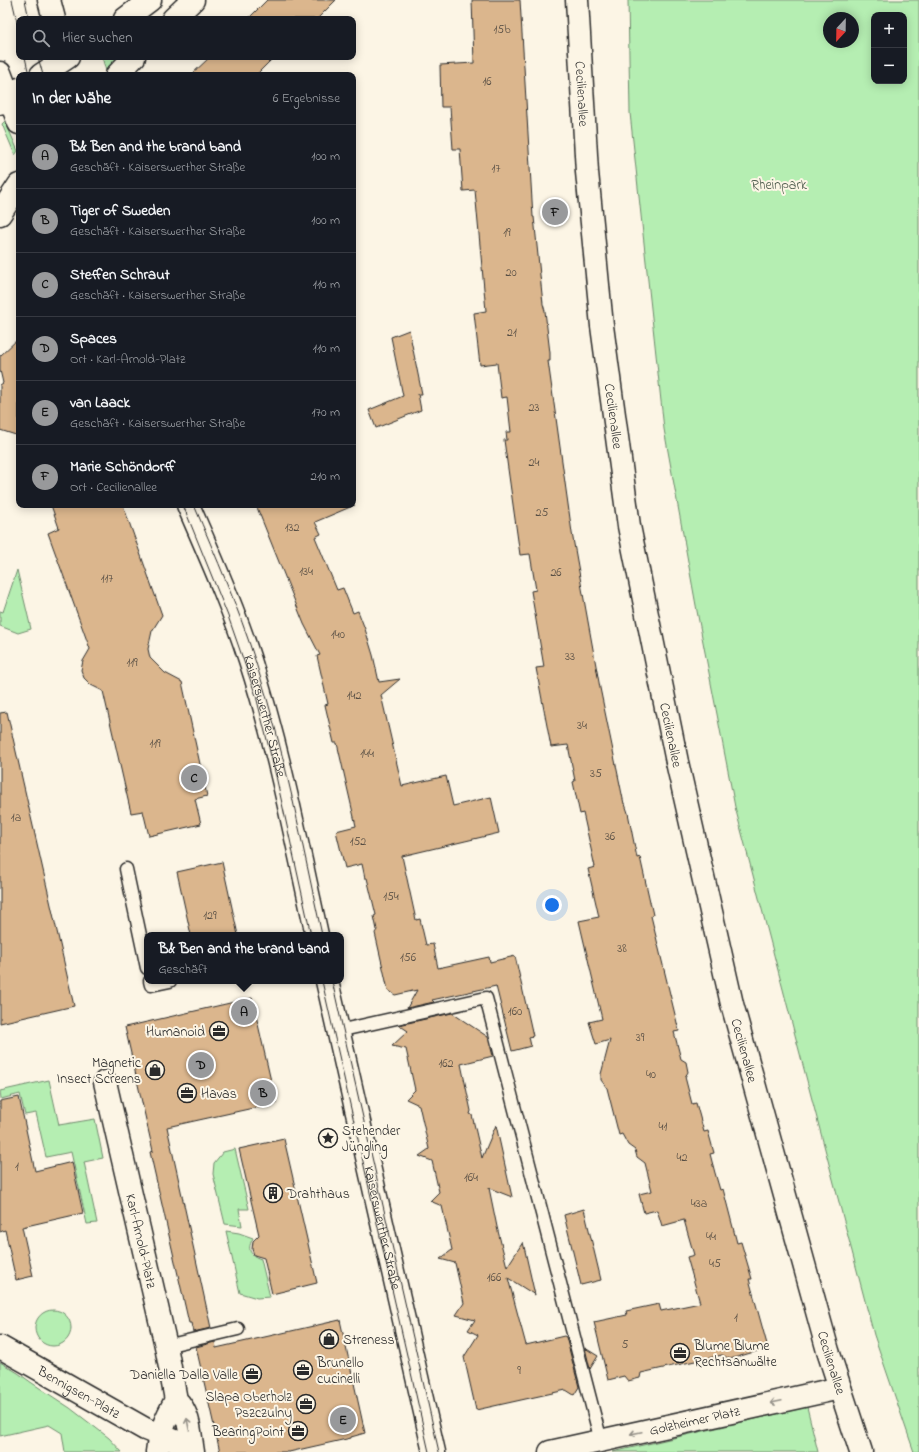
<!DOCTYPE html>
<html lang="de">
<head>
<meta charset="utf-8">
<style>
	body { margin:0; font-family:"Indie Flower",sans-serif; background:#242831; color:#f1f3f6 }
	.controls { position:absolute; right:12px; top:12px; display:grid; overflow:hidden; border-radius:8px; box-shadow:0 2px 10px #0003 }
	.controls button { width:36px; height:36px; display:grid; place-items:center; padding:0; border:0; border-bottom:1px solid #363941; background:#171b24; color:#f1f3f6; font:20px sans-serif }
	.compass { position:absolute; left:823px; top:12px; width:36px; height:36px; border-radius:50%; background:#171b24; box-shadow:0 2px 10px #0003; rotate:202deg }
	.you { position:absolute; left:552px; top:905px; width:14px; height:14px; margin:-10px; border:3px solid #fff; border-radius:50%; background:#1a73e8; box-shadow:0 0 0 6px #1a73e833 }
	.badge { display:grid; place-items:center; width:26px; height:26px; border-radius:50%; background:#98999b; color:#111; font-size:13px; font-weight:700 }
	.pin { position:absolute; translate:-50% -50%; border:2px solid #fff; box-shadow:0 1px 4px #0006 }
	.popup { position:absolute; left:144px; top:932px; width:200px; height:52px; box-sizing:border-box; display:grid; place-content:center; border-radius:8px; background:#171b24; filter:drop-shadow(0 1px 3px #0005); font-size:13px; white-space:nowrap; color:#9ea1a6 }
	.popup b { font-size:15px; color:#f1f3f6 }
	.popup::after { content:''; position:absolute; left:50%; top:100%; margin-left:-8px; border:8px solid transparent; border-top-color:#171b24 }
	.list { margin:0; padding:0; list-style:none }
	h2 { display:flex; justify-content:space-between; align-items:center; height:52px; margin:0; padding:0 16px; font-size:17px }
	h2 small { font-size:13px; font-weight:400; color:#9ea1a6 }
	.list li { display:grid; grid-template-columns:26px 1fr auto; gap:12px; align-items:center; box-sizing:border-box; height:64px; padding:0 16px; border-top:1px solid #363941 }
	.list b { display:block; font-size:15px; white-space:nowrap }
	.list p { margin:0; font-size:13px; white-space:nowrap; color:#9ea1a6 }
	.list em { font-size:13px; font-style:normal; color:#9ea1a6 }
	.icon { flex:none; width:22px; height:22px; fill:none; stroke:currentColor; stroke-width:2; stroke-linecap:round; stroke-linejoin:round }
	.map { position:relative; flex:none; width:919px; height:1452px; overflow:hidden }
	.search { position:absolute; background:#171b24; box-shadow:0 2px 10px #0003; left:16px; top:16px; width:340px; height:44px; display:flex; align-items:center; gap:10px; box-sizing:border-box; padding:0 14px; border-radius:8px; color:#9ea1a6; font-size:15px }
	.panel { position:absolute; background:#171b24; box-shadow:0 2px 10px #0003; left:16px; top:72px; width:340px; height:436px; border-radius:8px }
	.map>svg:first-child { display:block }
</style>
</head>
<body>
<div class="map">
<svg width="919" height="1452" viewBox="0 0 919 1452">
	<rect width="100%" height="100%" fill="#fcf5e5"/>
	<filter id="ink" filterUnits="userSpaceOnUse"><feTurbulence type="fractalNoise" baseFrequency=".025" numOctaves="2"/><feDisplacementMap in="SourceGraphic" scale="8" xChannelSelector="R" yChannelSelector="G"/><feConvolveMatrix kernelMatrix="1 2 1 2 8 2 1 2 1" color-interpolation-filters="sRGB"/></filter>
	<g filter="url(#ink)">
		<g fill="#b5eeb2" stroke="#708c6e" fill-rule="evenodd">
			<path d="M628,0h291v1452h-5l-40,-117 -139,-528 -38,-196 -33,-182 -34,-316zM874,15h30v66h-30zM829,18h24v24h-24z"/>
			<path d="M102,57h17l-13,14z"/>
			<path d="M5,121l13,30 -3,4 -13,-31z"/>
			<path d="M17,570l14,59 -13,4 -18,-7v-15l3,1z"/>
			<path d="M49,1080l10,45 36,-6 8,39 -19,4 13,61 -10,1 -16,-72 -25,5 -10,-44 -11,2 -5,-21 -19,5 -1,-8z"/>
			<path d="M235,1149l14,60h-10l3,17 -17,-2 -12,-50 1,-11 9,-11z"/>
			<path d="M226,1231l13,2 14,5c-6,11 -4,17 8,21l9,38 -13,1 -17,-5z"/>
			<circle cx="53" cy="1328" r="18"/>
			<path d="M0,1362l18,11 14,10 38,25 39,30 13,14h-57l-3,-19 -13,-8 -49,11z"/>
			<path d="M807,1407l11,45h-205z"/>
		</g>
		<g fill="#dbb68d" stroke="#2b2b2b">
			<path d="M267,0h69l-19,19h-69z"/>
			<path d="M472,0h48l13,217h1l9,87 2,7 5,42v8h-2l24,172 28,155 24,116h1l3,9 9,45 3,-1 13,58 -2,1 28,115 -5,1 7,27 5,3 2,10 -3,5 7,27 4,-1 8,29 4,-1 6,22 -4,1 5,19 5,17 3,-1 14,54 4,-1 11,37h-3l19,69 -38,11 -8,-4 -81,18 -1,5 -12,3 -4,-5 -16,4 -14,-58 33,-7 -1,-4 33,-7 2,7 39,-8 -13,-46 7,-2 -10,-35 -22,6 -5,-16 -13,3 -5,-19 13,-3 -7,-28 -8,-6 -2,-7 -7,-5 -6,-11 -3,1 -12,-47 -6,-8v-6l9,-34 -14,4 -7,-22 13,-3 -23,-98 20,-4 -11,-48 7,-2 -12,-54 -3,1 -7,-32 2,-1 -7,-36 -17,2 -15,-79 8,-1 -13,-76 5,-1 -6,-36 -10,1 -16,-115h3l-1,-8h5l-4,-35 -6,1 -4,-35 -17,2 -6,-52 12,-2 -11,-121 -12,1 -3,-42h-7l-3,-42h-9l-1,-42 34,-2z"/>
			<path d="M210,57h64l-18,18h-65z"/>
			<path d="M409,330l13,64h-4l3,16 -45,18 -7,-18 34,-14 -12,-59z"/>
			<path d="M19,338v98l-19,-6v-45l3,-2 -3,-13v-14z"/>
			<path d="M51,505h72l39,110 -10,16 -4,18 2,9 15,15 17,9 25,114 -12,3 6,25 -52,12 -6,-25 -12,2 -28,-122 -12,-6 -7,-7 -3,-8 2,-9 7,-12 -42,-116 11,-5z"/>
			<path d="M256,505h99l-40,17 6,12 -6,3 22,53 6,-2 10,25 5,-2 7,18 8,26 6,27 21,-3 -19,16 21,91 44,-10 7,30 38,-9 8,36 -97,23 14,64 4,-1 6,26 7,-1 5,24 51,-11 1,5 25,-6 18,80 -4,1 2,9 -19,5 -16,-65 -64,14 2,2 -27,6 10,-18 -22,5 -7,-5 -13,-57 2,-3 -3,-14 2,-1 -9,-37h-2l-3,-14 -17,4 -9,-37 20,-5 -19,-83h-3l-9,-38 3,-1 -11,-48 3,-1 -16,-31z"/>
			<path d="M7,712l67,294 -74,17v-310z"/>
			<path d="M222,862l16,73h-47l-14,-63z"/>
			<path d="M252,998l24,105 -109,24 44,201 -18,4 -2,-9h-2l-39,-171 3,-1 -28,-124z"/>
			<path d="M452,1013l36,24 5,19 -32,8 10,47 -1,3 2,1 10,43 14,-33 16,72 -23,-9 8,39 10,40 16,-25 12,53 -27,-17 18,67 38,-9 2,1 13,50 -5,8 -8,-5 -90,20 -12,-53 14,-22 -10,-5 7,-10 -19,-5 8,-12 -9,-40 -15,-4 12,-9 -10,-44 -12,-5 9,-9 -7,-31 -13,-5 10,-7 -10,-44 -13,-6 9,-9 -9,-41 -14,-3 16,-15 -9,-6z"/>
			<path d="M19,1097l16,74 37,-9 11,51 -61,14 11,49 -17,4 -11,-50 -5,2v-131z"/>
			<path d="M284,1139l33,144 -45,11 -8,-36 -10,-3 -2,-6 1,-8 6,-6 -20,-86z"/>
			<path d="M584,1209l17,71 -20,5 -17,-70z"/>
			<path d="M340,1320l25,113 -14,4v1l-62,14h-69l-24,-105 19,-5 1,6z"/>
			<path d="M585,1348l13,8 -8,13z"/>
		</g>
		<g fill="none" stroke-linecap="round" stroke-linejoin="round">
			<g stroke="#2b2b2b" stroke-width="15">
				<g id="lane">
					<path d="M126,869l21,99"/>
					<path d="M150,981l1,4 19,-4"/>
					<path d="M338,1031l148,-33 115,443"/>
					<path d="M166,1346l72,-17"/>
				</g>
			</g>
			<g stroke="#2b2b2b" stroke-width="25">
				<g id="street">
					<path id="s1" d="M105,1082l61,264 10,54c14,13 14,34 17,52"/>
					<path id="s2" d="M0,1347l145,82 30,12 14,11"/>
					<path d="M157,1452c2,-19 10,-36 19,-52"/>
					<path id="s3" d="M550,1452l290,-64"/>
				</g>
			</g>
			<g stroke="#2b2b2b" stroke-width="25">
				<g id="secondary">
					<path d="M49,0l5,19"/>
					<path id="s4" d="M577,0l10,172 15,154 27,200 48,236 55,242 96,347 33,101"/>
					<path d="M0,73l19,50"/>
					<path id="s5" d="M188,505c22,51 45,102 62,155 29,89 47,184 67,275"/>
					<path id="s6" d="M327,981l107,471"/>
				</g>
			</g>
			<g stroke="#2b2b2b" stroke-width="25">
				<g id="primary">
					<path d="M125,19l25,-19"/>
					<path d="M173,19l20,-19"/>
					<path d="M41,75l27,-18"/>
					<path d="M117,75l17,-18"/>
					<path d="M0,103l19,-14"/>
					<path d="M0,214l19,-29"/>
				</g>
			</g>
			<use href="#lane" stroke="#fcf5e5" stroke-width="12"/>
			<use href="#street" stroke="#fcf5e5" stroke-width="22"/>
			<use href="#secondary" stroke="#fcf5e5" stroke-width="22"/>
			<use href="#primary" stroke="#fcf5e5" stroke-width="22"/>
			<g stroke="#2b2b2b" stroke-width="1">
				<path d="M12,0l7,30"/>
				<path d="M25,0l4,19"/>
				<path d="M25,57l4,18"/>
				<path d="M38,57l5,18"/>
				<path d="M183,505l45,111 28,80 20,80 35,159"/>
				<path d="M194,505c22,52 45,104 62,158 29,89 46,181 66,272"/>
				<path d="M322,981l107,471"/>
				<path d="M332,981l107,471"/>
			</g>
		</g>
		<defs><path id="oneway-shaft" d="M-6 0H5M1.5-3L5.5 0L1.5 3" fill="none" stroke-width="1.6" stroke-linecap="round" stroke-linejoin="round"/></defs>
		<g stroke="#949088">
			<use href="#oneway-shaft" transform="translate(776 1402) rotate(168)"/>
			<use href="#oneway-shaft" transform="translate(188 1424) rotate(-101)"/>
			<use href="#oneway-shaft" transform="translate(636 1433) rotate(168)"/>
		</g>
	</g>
	<defs>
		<g id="office-ring" transform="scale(1)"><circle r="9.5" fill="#fcf5e5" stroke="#2b2b2b" stroke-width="1.5"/><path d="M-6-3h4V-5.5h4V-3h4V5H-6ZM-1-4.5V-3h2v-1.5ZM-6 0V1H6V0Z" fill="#2b2b2b"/></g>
		<g id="shop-ring" transform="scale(1)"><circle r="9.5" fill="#fcf5e5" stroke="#2b2b2b" stroke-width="1.5"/><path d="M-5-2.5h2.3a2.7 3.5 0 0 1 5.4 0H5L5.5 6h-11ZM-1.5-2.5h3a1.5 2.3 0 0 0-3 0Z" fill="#2b2b2b"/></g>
		<g id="sight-ring" transform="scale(1)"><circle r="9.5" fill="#fcf5e5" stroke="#2b2b2b" stroke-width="1.5"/><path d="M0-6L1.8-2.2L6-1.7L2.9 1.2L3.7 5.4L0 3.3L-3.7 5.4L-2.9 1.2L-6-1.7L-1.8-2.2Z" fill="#2b2b2b"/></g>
		<g id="building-ring" transform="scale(1)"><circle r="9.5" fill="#fcf5e5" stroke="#2b2b2b" stroke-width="1.5"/><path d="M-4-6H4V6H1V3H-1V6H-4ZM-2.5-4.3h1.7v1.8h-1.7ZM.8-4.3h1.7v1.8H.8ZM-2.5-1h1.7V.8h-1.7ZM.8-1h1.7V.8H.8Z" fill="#2b2b2b"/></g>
	</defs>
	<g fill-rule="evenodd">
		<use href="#office-ring" x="219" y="1031"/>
		<use href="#shop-ring" x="155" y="1070"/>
		<use href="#office-ring" x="187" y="1093"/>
		<use href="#sight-ring" x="328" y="1138"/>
		<use href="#building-ring" x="273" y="1193"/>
		<use href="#shop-ring" x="329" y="1339"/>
		<use href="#office-ring" x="680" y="1353"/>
		<use href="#office-ring" x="303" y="1370"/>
		<use href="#office-ring" x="252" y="1374"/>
		<use href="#office-ring" x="306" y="1404"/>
		<use href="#office-ring" x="298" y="1431"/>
	</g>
	<g text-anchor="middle" stroke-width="4" stroke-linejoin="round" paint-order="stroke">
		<g font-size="12" fill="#574e44">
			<text x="502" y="33">15b</text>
			<text x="487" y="85">16</text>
			<text x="496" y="172">17</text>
			<text x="507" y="236">19</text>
			<text x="511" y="276">20</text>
			<text x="512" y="336">21</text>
			<text x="534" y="411">23</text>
			<text x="534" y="466">24</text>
			<text x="542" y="516">25</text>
			<text x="292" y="531">132</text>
			<text x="306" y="575">134</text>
			<text x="556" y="576">26</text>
			<text x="107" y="582">117</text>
			<text x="338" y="638">140</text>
			<text x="570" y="660">33</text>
			<text x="132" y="666">119</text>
			<text x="354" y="699">142</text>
			<text x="582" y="729">34</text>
			<text x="155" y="747">119</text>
			<text x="367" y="757">144</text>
			<text x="596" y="777">35</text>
			<text x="16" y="821">1a</text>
			<text x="610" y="840">36</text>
			<text x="358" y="845">152</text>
			<text x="391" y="900">154</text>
			<text x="210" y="919">129</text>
			<text x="622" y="952">38</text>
			<text x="408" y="961">156</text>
			<text x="515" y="1015">160</text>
			<text x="640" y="1041">39</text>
			<text x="446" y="1067">162</text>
			<text x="651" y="1078">40</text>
			<text x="663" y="1130">41</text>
			<text x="682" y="1161">42</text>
			<text x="17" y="1170">1</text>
			<text x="471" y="1181">164</text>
			<text x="699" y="1207">43a</text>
			<text x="711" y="1240">44</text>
			<text x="715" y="1267">45</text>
			<text x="494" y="1281">166</text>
			<text x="736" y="1321">1</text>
			<text x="625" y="1348">5</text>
			<text x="519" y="1374">9</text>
		</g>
		<g font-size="14" fill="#2b2b2b" stroke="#fcf5e5">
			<text dy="5" stroke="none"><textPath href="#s4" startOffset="94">Cecilienallee</textPath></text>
			<text dy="5" stroke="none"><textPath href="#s4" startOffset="418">Cecilienallee</textPath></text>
			<text dy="5" stroke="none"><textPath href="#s5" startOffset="225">Kaiserswerther Straße</textPath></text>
			<text dy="5" stroke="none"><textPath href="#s4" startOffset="742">Cecilienallee</textPath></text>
			<text dy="5" stroke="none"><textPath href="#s4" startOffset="1066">Cecilienallee</textPath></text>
			<text dy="5" stroke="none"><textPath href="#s6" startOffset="253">Kaiserswerther Straße</textPath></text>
			<text dy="5" stroke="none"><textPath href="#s1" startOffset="163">Karl-Arnold-Platz</textPath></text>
			<text dy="5" stroke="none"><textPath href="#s4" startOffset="1390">Cecilienallee</textPath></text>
			<text dy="5" stroke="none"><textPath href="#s2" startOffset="91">Bennigsen-Platz</textPath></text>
			<text dy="5" stroke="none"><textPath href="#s3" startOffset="148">Golzheimer Platz</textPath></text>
		</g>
		<g font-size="14" fill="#4e5c4d" stroke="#fcf5e5">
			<text x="779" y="189">Rheinpark</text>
		</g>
		<g font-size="14" fill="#2b2b2b" stroke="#fcf5e5" text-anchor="start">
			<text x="205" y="1036" text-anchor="end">Humanoid</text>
			<text x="141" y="1067" text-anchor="end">Magnetic<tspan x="141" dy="16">Insect Screens</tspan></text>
			<text x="201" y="1098">Havas</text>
			<text x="342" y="1135">Stehender<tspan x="342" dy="16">Jüngling</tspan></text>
			<text x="287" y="1198">Drahthaus</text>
			<text x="343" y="1344">Streness</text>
			<text x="694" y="1350">Blume Blume<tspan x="694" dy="16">Rechtsanwälte</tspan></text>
			<text x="317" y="1367">Brunello<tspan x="317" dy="16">cucinelli</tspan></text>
			<text x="238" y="1379" text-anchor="end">Daniella Dalla Valle</text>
			<text x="292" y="1401" text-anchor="end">Slapa Oberholz<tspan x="292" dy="16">Pszczulny</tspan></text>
			<text x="284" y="1436" text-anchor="end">BearingPoint</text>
		</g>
	</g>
</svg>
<div class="controls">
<button>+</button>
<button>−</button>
</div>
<svg class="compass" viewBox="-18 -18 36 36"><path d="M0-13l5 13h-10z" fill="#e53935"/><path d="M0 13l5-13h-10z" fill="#9ea1a6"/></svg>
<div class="you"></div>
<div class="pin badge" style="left:244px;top:1012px">A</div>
<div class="popup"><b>B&amp; Ben and the brand band</b>Geschäft</div>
<div class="pin badge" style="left:263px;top:1093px">B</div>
<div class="pin badge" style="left:194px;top:778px">C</div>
<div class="pin badge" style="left:201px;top:1065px">D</div>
<div class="pin badge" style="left:343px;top:1420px">E</div>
<div class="pin badge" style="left:555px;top:212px">F</div>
<div class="search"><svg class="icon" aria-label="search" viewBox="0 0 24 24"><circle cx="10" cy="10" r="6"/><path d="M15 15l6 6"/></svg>Hier suchen</div>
<section class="panel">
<h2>In der Nähe<small>6 Ergebnisse</small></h2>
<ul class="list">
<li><span class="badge">A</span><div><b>B&amp; Ben and the brand band</b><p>Geschäft · Kaiserswerther Straße</p></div><em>100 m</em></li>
<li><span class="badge">B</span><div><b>Tiger of Sweden</b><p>Geschäft · Kaiserswerther Straße</p></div><em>100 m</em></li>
<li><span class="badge">C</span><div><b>Steffen Schraut</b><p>Geschäft · Kaiserswerther Straße</p></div><em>110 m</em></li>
<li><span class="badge">D</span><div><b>Spaces</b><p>Ort · Karl-Arnold-Platz</p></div><em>110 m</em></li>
<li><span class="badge">E</span><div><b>van Laack</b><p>Geschäft · Kaiserswerther Straße</p></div><em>170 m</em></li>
<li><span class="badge">F</span><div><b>Marie Schöndorff</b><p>Ort · Cecilienallee</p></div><em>210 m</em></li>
</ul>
</section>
</div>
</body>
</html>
